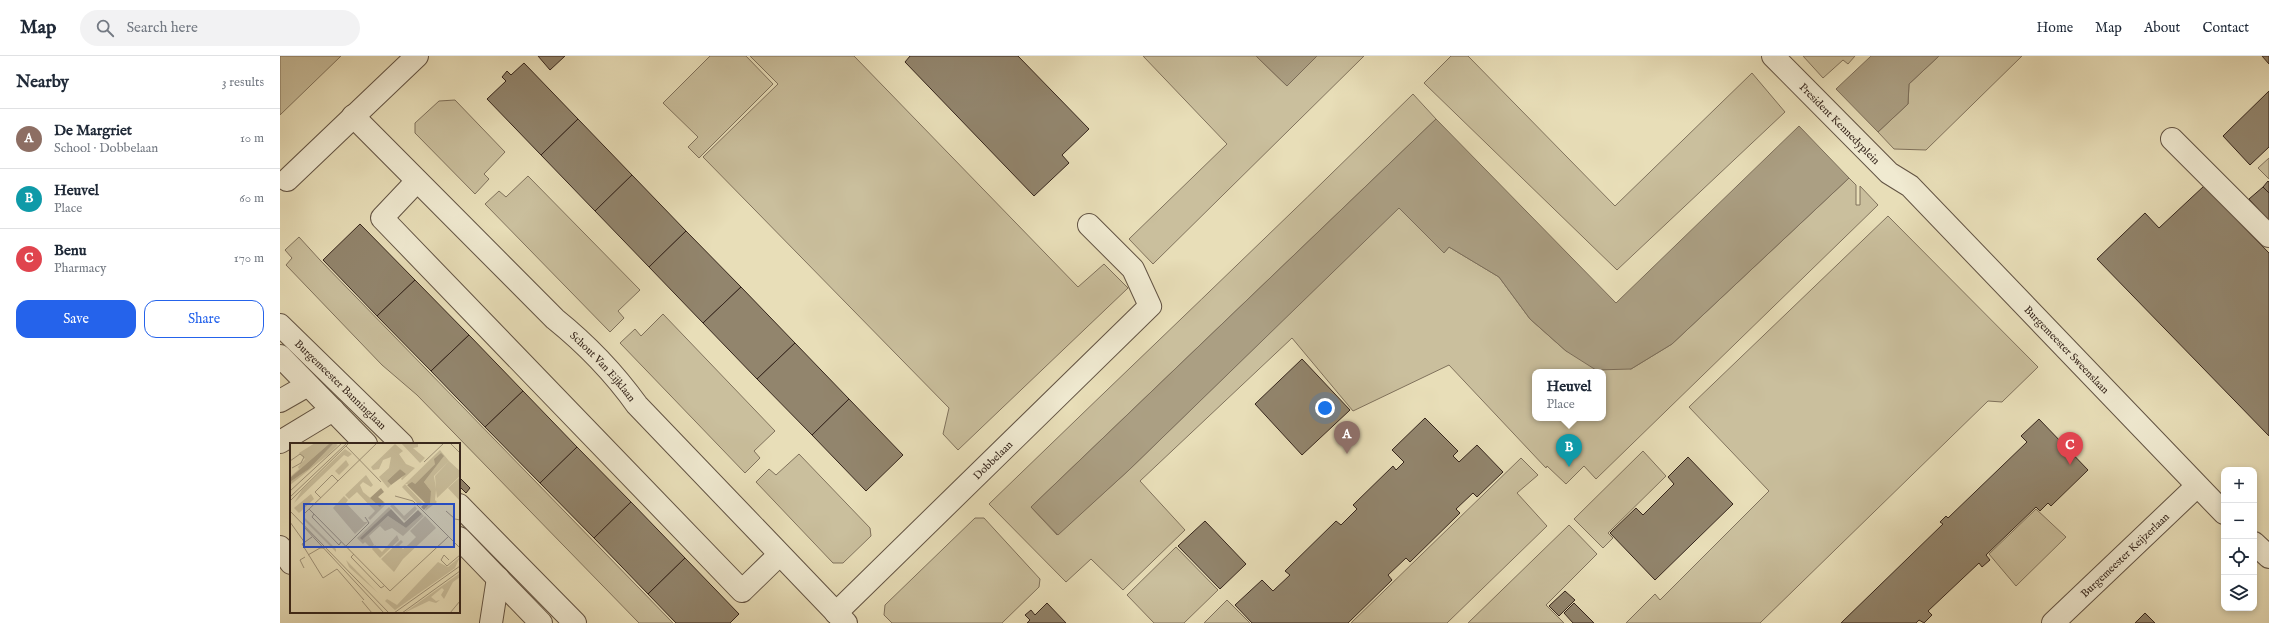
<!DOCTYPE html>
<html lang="en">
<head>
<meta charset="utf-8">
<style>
	body { margin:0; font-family:"IM FELL English",serif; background:#f2f2f3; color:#1f2937 }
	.controls { position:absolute; right:12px; bottom:12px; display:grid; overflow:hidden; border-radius:8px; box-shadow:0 2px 6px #0003 }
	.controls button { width:36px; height:36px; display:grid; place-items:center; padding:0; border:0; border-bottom:1px solid #e0e1e3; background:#fff; color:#1f2937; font:20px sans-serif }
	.you { position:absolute; left:1045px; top:352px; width:14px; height:14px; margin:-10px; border:3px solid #fff; border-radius:50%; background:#1a73e8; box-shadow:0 0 0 6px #1a73e833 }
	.badge { display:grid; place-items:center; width:26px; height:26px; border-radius:50%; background:#2563eb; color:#fff; font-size:13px; font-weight:700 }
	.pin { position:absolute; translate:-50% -33px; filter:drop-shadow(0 1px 2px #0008) }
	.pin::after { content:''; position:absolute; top:21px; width:14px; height:12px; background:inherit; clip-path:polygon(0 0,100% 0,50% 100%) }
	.popup { position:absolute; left:1252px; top:313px; width:74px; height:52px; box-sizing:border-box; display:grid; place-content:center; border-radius:8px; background:#fff; filter:drop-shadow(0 1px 3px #0005); font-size:13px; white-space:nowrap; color:#747a83 }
	.popup b { font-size:15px; color:#1f2937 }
	.popup::after { content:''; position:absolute; left:50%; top:100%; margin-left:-8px; border:8px solid transparent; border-top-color:#fff }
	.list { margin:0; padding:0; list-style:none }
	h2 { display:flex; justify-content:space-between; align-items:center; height:52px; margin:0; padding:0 16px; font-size:17px }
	h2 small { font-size:13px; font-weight:400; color:#747a83 }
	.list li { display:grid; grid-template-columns:26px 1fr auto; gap:12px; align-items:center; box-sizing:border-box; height:60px; padding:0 16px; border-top:1px solid #e0e1e3 }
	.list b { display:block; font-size:15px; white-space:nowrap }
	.list p { margin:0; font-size:13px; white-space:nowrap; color:#747a83 }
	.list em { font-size:13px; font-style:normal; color:#747a83 }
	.actions { display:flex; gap:8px; padding:12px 16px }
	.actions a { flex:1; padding:9px 0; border:1px solid #2563eb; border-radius:12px; text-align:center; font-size:14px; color:#2563eb }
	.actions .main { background:#2563eb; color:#fff }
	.icon { flex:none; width:22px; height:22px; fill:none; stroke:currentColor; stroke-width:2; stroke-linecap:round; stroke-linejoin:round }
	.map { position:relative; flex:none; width:1989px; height:567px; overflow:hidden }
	header { display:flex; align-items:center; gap:24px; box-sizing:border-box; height:56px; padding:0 20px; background:#fff; border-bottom:1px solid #e0e1e3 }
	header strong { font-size:19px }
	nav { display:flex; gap:22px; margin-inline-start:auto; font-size:14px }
	.search { width:280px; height:36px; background:#f2f2f3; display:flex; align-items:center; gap:10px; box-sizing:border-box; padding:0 14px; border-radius:22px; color:#747a83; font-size:15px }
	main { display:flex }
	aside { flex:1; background:#fff }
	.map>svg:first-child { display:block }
</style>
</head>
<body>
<header>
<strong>Map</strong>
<div class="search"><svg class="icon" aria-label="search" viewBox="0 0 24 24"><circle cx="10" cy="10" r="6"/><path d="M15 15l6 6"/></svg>Search here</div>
<nav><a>Home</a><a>Map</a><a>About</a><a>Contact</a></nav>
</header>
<main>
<aside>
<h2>Nearby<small>3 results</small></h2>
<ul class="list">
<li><span class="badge" style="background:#8d6e63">A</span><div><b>De Margriet</b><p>School · Dobbelaan</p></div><em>10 m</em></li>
<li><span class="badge" style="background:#0f9aa8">B</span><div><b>Heuvel</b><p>Place</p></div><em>60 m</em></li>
<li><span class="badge" style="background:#e0444e">C</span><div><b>Benu</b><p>Pharmacy</p></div><em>170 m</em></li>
</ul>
<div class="actions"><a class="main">Save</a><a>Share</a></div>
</aside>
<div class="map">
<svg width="1989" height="567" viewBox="0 0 1989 567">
	<rect width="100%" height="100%" fill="#e8deb8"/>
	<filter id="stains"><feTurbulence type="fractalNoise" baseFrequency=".005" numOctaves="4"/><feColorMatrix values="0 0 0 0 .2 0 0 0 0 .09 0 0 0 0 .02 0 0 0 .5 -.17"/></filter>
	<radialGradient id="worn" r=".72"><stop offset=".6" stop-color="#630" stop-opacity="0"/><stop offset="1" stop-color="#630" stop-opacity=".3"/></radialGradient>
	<g fill="#cabf9d" stroke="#80725c" fill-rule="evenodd">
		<path d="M0,0h61l-61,59z"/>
		<path d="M430,0h36l27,28 -74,74 -11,-11 10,-10 -35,-34z"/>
		<path d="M470,0h104l224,231 26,-23 24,24 -170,162 -15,-16 6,-26 -246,-251 75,-73z"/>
		<path d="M863,0h113l31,30 30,-30h47l-211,208 -24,-25 98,-95z"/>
		<path d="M1171,0h17l147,150 137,-133 33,39 -168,158 -193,-187z"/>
		<path d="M1523,0h52l-7,8 -5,-4 -20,18z"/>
		<path d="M1659,0h83l-96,94 -32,-1 -16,-17 30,-28 1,-20z"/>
		<path d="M1133,38l23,25 -405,388 26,28 72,-65 270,-263 45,46 5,-6 50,30 31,42 36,32 65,18 41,-25 177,-166 7,7v20h4v-19l18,19 -282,274 -12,-13 -18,18 -19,-18 -1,2 -97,-103 -96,46 -61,-73 -152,143 45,49 -62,60 -32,-31 -25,23 -77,-78c141,-137 284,-272 424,-410zM1255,316h68v46h-68z"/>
		<path d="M175,44l50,52 -21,22 5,5 -14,15 -60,-61v-10l24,-22z"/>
		<path d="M1989,102v21l-11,-11z"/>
		<path d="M248,120l112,114 -22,21 6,7 -14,14 -125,-128 14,-13 7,6z"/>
		<path d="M1608,160l150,151 -36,35 -14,-1 -228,222h-134l29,-29 5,6 109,-109 -80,-84z"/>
		<path d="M19,181l21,23 353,363h-34l-222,-228 -35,-30 -96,-100 6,-7 -7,-8z"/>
		<path d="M383,258l112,117 -21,20 6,7 -15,15 -125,-130 15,-14 6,7z"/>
		<path d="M1363,395l23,25 -58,57 5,5 -10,10 -29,-29z"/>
		<path d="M519,398l71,74 1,8 -28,27h-10l-77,-81 13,-13 7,6z"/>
		<path d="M1241,402l17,17 -21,18 30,33 -100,97h-96z"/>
		<path d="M1756,453l30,28 -50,49 -27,-32z"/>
		<path d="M695,462h9l56,61 -1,8 -37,36h-110l-8,-8 1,-10z"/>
		<path d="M1289,469l28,29 -51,51 18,18h-96z"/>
		<path d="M896,491l42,43 -34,33h-30l-27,-28z"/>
		<path d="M947,544l23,23h-46z"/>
	</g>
	<g fill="#ab9f83" stroke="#7c6e5a">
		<path d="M976,0h61l-30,30z"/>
		<path d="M1591,0h68l-30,28 -1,20 -30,28 -42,-43z"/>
		<path d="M1156,63l180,184 183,-177 50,52 -177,166 -41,25 -35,1 -30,-19 -36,-32 -31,-42 -50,-30 -5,6 -45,-45 -270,262 -71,65 -27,-28z"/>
	</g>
	<g fill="#92856d" stroke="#35251c">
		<path d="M258,0h27l-15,14z"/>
		<path d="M630,0h108l71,73 -27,26 7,8 -35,33 -129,-134z"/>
		<path d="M1982,0h7v8z"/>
		<path d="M244,7l54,56 -37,36 -54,-56 19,-18 -4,-4 5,-6 4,4z"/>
		<path d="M1989,35v56l-19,18 -27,-29z"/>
		<path d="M298,63l54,56 -37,36 -54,-56z"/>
		<path d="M352,119l54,56 -37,36 -54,-56z"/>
		<path d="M1988,125l1,1v11l-6,-6z"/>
		<path d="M1924,130l65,67v183l-172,-177 48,-46 14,15z"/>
		<path d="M1983,131l6,6v28l-20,-22z"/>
		<path d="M80,168l55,56 -38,36 -54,-56z"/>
		<path d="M406,175l55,56 -38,36 -54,-56z"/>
		<path d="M135,224l54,55 -38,36 -54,-55z"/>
		<path d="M461,231l54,56 -38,36 -54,-56z"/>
		<path d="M189,279l54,56 -38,36 -54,-56z"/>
		<path d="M515,287l54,56 -37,36 -55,-56z"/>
		<path d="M1022,303l48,51 -48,45 -47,-51z"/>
		<path d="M243,335l54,56 -37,36 -55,-56z"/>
		<path d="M569,343l54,56 -37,36 -54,-56z"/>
		<path d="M1145,362l33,33 -5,5 6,6 18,-17 26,27 -26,25 -4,-4 -17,16 4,4 -50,49 -4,-4 -18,17 4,5 -44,43h-96l-17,-18 27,-25 11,11 17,-16 -5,-4 51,-50 5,4 16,-16 -4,-4 40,-39 3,4 8,-8 -12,-12z"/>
		<path d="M1759,363l49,51 -37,36 -3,-3 -8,8 -4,-4 -50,48 4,5 -8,7 -3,-4 -51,48 4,4 -8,8 -5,-3 -3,3h-75l102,-99 -3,-2 6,-6 2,2 79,-76 -6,-6z"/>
		<path d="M297,391l54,55 -37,36 -54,-55z"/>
		<path d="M1408,401l45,47 -78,76 -45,-47 26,-25 7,7 31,-31 -6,-7z"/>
		<path d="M179,421l11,11 -4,5 -7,-7z"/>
		<path d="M351,446l54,56 -37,36 -54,-56z"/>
		<path d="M925,465l41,43 -26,25 -42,-43z"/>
		<path d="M405,502l54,56 -9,9h-54l-28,-29z"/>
		<path d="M1285,535l10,9 -16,16 -10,-10z"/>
		<path d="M767,547l19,20h-39l3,-3 -5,-5 6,-5 4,5z"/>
		<path d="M1294,547l20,20h-21l-9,-10z"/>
		<path d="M1865,557l10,10h-20z"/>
	</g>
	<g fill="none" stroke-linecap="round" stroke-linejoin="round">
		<g stroke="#625343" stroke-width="24">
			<g id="minor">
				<path id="s1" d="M1493,0l116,117 21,13 314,327"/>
				<path id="s2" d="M73,60l202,203c31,25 59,54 82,86l209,218"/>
				<path d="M1892,83l97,97"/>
				<path d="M7,124l130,-124"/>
				<path d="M137,125l-35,37 360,373 37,-36"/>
				<path id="s3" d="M0,269l122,119"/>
				<path d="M0,300l86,88"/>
				<path d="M0,345l28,-16"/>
				<path d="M0,386l53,-32"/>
				<path d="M179,449l116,118"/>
				<path d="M179,482l82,85"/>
				<path d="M1974,487l15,14"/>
				<path d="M0,491l11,16"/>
				<path id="s4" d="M556,557l314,-307 -17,-37 -44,-44"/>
				<path d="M211,567l7,-45"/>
				<path id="s5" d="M1773,567l144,-137"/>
			</g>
		</g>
		<use href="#minor" stroke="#f0ead1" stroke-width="22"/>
	</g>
	<g text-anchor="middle" stroke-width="3.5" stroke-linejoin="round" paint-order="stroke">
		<g font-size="11" fill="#35251c" stroke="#f0ead1">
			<text dy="4" stroke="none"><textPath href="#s1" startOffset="95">President Kennedyplein</textPath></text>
			<text dy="4" stroke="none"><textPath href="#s1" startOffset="416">Burgemeester Sweenslaan</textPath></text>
			<text dy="4" stroke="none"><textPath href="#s2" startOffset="354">Schout Van Eijklaan</textPath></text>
			<text dy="4" stroke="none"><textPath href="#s3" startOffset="85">Burgemeester Banninglaan</textPath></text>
			<text dy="4" stroke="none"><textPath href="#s4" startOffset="219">Dobbelaan</textPath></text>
			<text dy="4" stroke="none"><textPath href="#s5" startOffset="99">Burgemeester Keijzerlaan</textPath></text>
		</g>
	</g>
	<g transform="translate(10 387)">
		<rect width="170" height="170" fill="#e8deb8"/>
		<path d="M25,0h15l-40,35v-4l1,2 13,-11 -5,4 -1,-2 7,-8 -6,-6zM44,0l4,2 -10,10 -38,30v-3l19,-13zM111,0h17v4l-5,1 12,10 -5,5zM105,1l8,7 -4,3 7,10 9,4 -13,12 -1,-1 4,-5 -5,-5 -13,12 4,4 -3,3 -9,-11 10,-9 2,-11 -8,3 -4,9 -6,1 -2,-3zM55,6l7,5 -4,3 -4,-2 -50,48 8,-13zM150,7l9,11 -15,15 2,13 -1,-13 14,-15 11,10v5l-23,22 -1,-8 -1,10 2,2 -12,9 6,-20 -7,-9 19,-25 -8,4v3l-20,20h-10zM56,17l3,5 -10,10 -4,-4zM76,32l7,10 -2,2 -8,-5 -3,3 3,7 17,14 4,-4 2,2 -16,16 -2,-2 7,-7 -18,-19 -8,7 -4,-4zM170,34v24l-12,-13zM115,41l18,19 -1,2 -2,1 -18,-19zM21,51l3,5 -15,14 -5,-5zM54,53l4,4 -2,3 18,19h4l-13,12 -22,-26zM103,61l11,12 11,-10 2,3 -12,12 -15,-15zM99,64l2,2 -30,29 1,2 26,-24 18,12 16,-14 2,2 -21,20 -11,-8 -7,3 -5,-5 -11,10 5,9 -3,3 -6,-6 -2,2 -6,-6zM135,73l11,12 -33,31 -9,13 -13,-13 20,-19 2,2 -4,4 4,3 5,-4 8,-8 -6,-6zM15,75l31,31v3l-32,-32zM107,92l2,5 -19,18 -8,-9 3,-4 7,7zM170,114l-5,11 -60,42 -10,-9 2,-2 10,6 41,-43 10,5zM56,117l32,33 -29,-26zM170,130v4l-7,5 -9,17 -3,-4 3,-5 -2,-2 -11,9 5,4 4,-1 -4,3 -7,-2 -25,12z" fill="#cabf9d"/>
		<path d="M40,0h4l-25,26 -19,13v-4zM151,10l3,3 -20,26 7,9 -1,12 -6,7 -3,-3 4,-4 -18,-18 5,-3 3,2 20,-20 -1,-5zM110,26l6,5 -15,11 -4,-4zM91,45l3,4 -6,5 6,5 -4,5 -10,-9zM101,66l13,14 14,-13 4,4 -16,14 -18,-12 -26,24 -2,-2z" fill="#ab9f83"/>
		<path fill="none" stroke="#a0947a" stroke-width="1" d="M160,0l10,10M56,3l35,36M0,18l10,-7 4,3 -3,6 -9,5M134,19l20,-19M0,48l52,-48M105,53l18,5 47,47M0,54l57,-54M31,55l-6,-6 17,-17 6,6M0,58l59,-58M19,66l81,82 58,-54M0,68l99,102M156,68l9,8 5,1M14,71l73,-71M24,71l-2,3 27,28 2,-3M0,79l15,21M14,84l80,86M22,94l-10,7 21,34 14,-9 27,31M56,103l23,-23 -4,-6M64,111l-3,3 30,31 3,-2M18,112l12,-7h4M159,117l-5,-5 -3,5 6,6 13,-11M14,125l-4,-8 5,-3M72,158l10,12M104,170l66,-47M112,170l58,-42M160,170l10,-12"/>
		<path fill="#1d4ed8" fill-opacity="0.15" stroke="#1d4ed8" stroke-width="2" d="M14,61h150v43h-150z"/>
		<rect width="170" height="170" fill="none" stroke="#35251c" stroke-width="2"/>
	</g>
	<rect width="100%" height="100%" filter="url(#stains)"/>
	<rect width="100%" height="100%" fill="url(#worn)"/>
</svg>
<div class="controls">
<button>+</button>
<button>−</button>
<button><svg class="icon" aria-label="locate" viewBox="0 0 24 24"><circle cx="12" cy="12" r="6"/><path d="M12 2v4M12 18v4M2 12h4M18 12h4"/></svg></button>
<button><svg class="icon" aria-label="layers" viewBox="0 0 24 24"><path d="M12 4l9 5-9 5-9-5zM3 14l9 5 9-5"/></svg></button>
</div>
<div class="you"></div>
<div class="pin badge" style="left:1067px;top:398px;background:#8d6e63">A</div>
<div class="pin badge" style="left:1289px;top:411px;background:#0f9aa8">B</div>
<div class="popup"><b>Heuvel</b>Place</div>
<div class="pin badge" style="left:1790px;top:409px;background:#e0444e">C</div>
</div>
</main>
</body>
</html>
